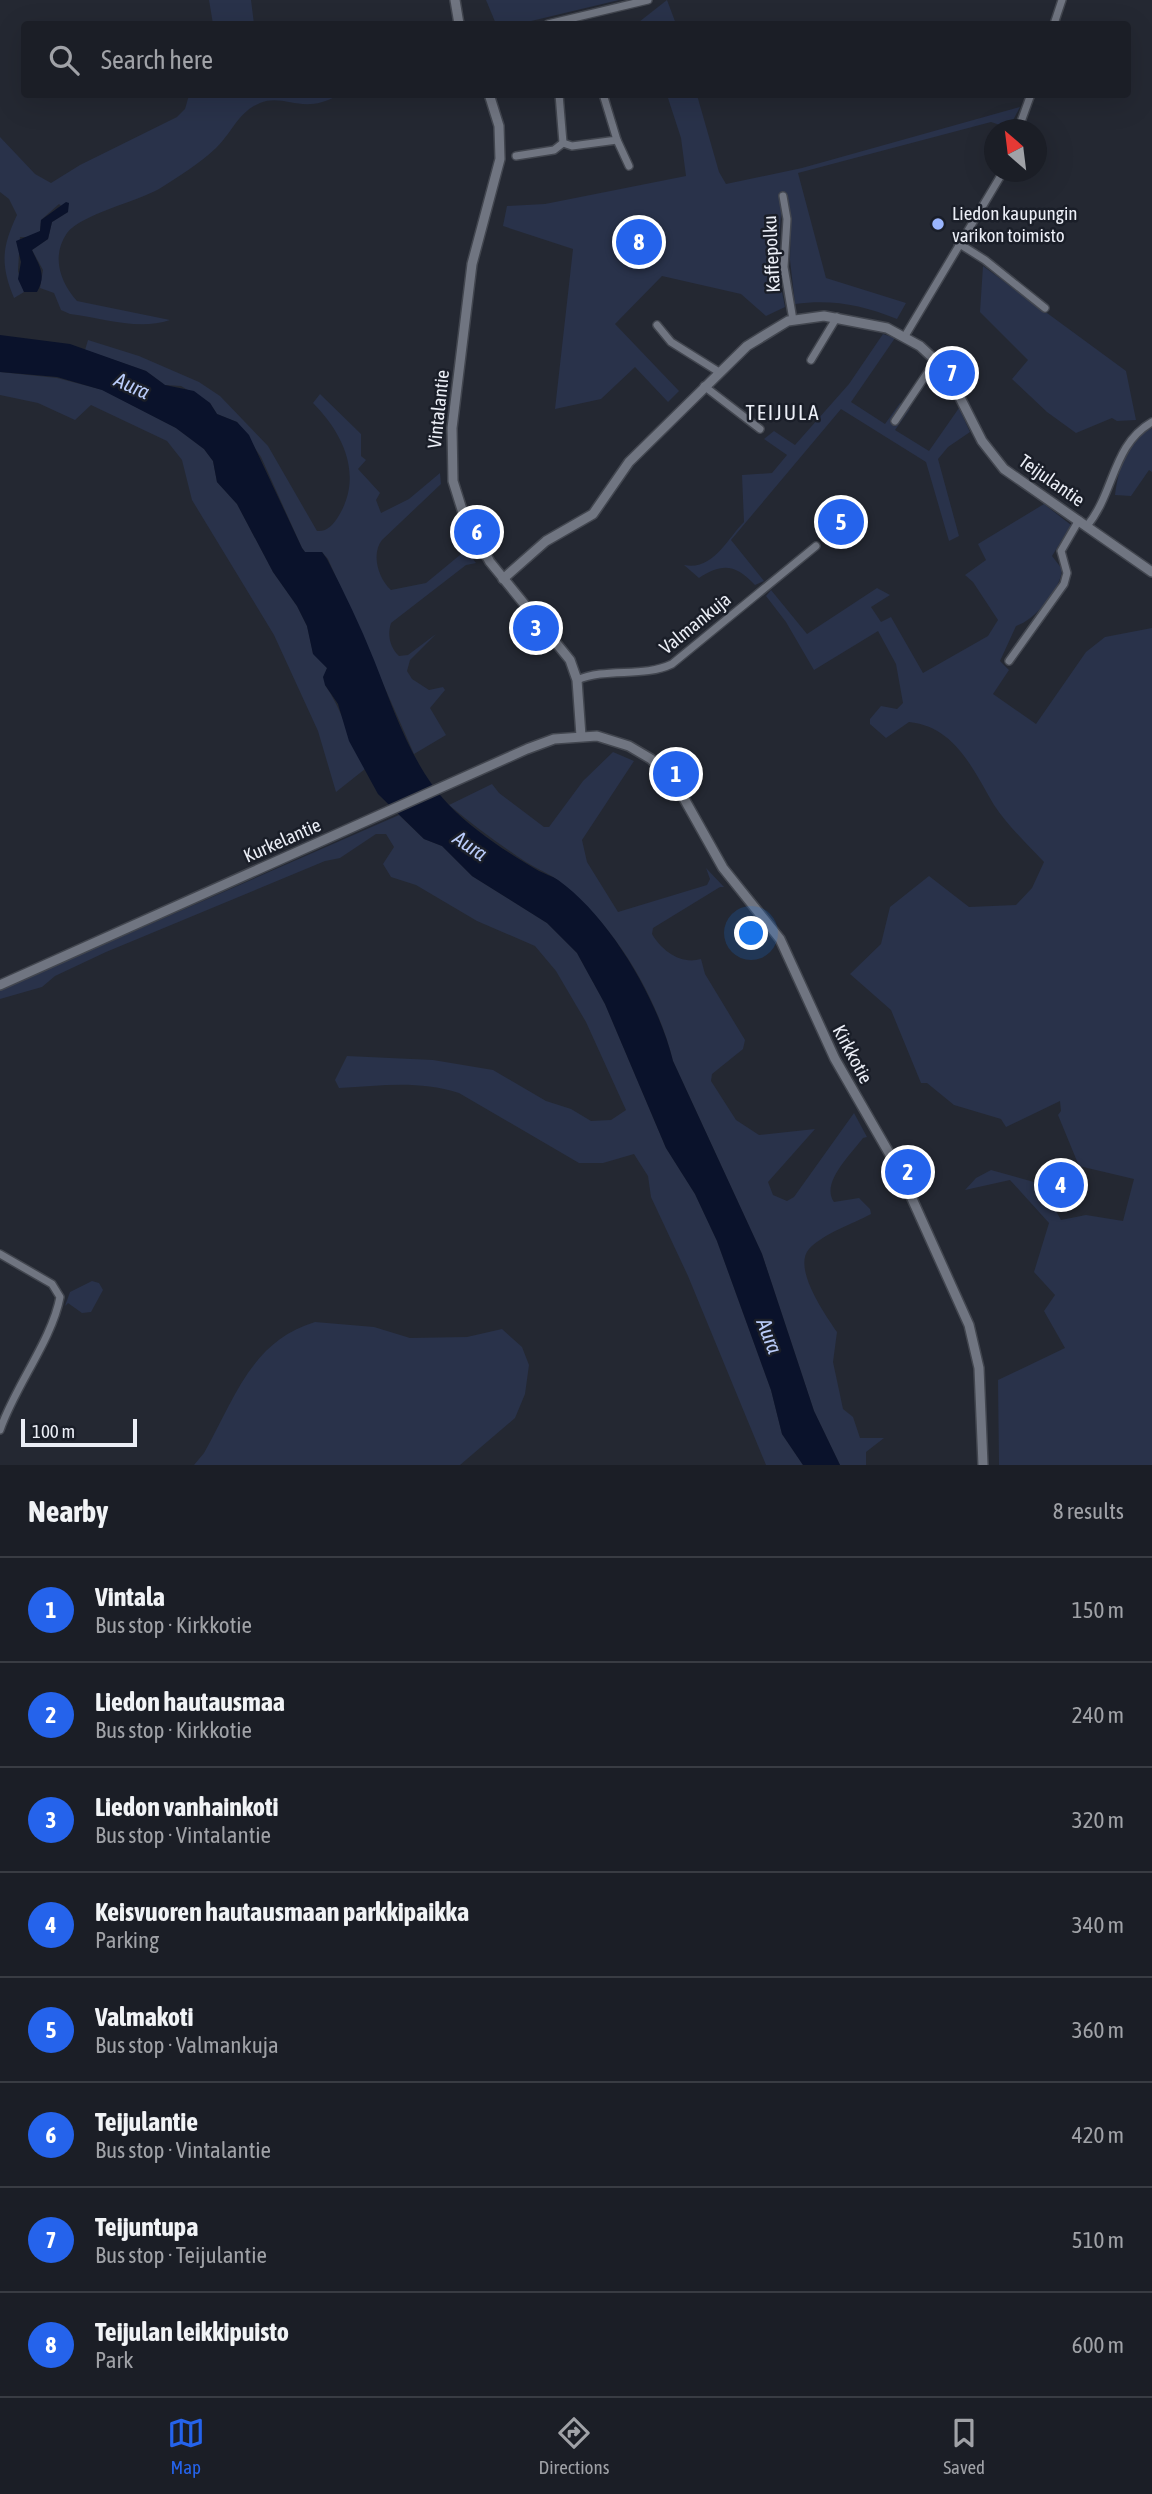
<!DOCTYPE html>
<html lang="en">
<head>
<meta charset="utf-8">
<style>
	body { margin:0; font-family:"Asap Condensed",sans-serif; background:#282b32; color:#f1f3f6 }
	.compass { position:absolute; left:984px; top:119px; width:63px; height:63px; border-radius:50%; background:#1b1e26; box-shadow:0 7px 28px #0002; rotate:332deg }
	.scale { position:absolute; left:21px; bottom:18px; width:116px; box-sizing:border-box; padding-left:7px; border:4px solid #ebeef6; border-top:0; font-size:19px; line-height:24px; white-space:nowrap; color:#ebeef6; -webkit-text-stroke:5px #1a1e28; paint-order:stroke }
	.you { position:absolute; left:752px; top:934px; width:24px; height:24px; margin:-18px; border:5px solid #fff; border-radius:50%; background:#1a73e8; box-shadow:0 0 0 10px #1a73e833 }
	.badge { display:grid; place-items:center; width:46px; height:46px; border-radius:50%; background:#2563eb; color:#fff; font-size:23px; font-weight:700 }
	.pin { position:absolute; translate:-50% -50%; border:4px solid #fff; box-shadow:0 2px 7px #0006 }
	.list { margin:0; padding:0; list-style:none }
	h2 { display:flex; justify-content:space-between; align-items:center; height:91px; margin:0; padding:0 28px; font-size:30px }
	h2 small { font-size:23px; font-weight:400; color:#a0a2a7 }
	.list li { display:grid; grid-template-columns:46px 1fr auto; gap:21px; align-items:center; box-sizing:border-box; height:105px; padding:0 28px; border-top:2px solid #393c43 }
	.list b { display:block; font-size:26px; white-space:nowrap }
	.list p { margin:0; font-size:23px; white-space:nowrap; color:#a0a2a7 }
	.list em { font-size:23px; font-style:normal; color:#a0a2a7 }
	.icon { flex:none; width:38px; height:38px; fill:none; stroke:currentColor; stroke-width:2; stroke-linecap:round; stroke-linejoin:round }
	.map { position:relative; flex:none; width:1152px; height:1465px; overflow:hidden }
	.search { position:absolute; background:#1b1e26; box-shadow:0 7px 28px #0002; left:21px; right:21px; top:21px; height:77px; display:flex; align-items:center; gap:18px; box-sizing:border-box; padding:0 24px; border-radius:7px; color:#a0a2a7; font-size:26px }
	.sheet { height:931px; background:#1b1e26 }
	nav { display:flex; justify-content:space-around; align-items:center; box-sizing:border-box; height:98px; border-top:2px solid #393c43; background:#1b1e26; font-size:19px; color:#a0a2a7 }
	nav a { display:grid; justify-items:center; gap:4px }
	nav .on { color:#2563eb }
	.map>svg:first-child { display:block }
</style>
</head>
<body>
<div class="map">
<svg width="1152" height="1465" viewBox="0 0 1152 1465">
	<rect width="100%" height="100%" fill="#242832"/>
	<g fill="#29324a">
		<path d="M209,0h42l3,24h-41z"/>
		<path d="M486,0h133l-92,22 -31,2z"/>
		<path d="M667,0l9,24h-36l-1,-2z"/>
		<path d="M189,95h149c-35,21 -53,-2 -78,8 -22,9 -28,30 -44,45 -14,14 -40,30 -57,41 -21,12 -79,26 -92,44 -16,23 -7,49 10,68l93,19c-32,11 -67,-2 -100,-6l-9,-4 -7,-17 -14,-5 3,-18 -11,-20 16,-11 4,-17 16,-10 -9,-8 -18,16 -1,11 -7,6h-13l-2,34 6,21 -10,6c-14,-34 -12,-51 3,-83l-8,-16 -9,-7v-55l35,37 16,9 29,-18 97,-48 8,-8z"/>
		<path d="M667,95h30l22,77 7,12 76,-16 218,-61 -11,21 -18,-6 -193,51 28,105 80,25 -9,16c-35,-14 -65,-20 -102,-15l-5,-44 1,-45 -10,-1 -4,53 8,40 -19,9 -25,-22 -79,-18 -47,48 64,67 -11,11 -33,-35 -34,32 -46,10 18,-160 -70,-23 4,-20 38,-2 141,-28 -5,-38z"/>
		<path d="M983,266l143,105 10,49 -19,1 -5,-3 -36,15 -29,-21 -35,-33 16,-19 -48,-48z"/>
		<path d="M883,334l12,4 -44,64 34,22 15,-21 10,6 -15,21 34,21 30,-43 11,24 -22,15 -10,12 21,77 -10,5 -23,-79 -85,-53 -110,131 33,41 -9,4c-19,-20 -32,-23 -56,-7l-15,-13c29,6 43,-26 60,-43l-2,-47 30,-2 15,-18 -23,-16 10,-8 21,14 54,-61z"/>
		<path d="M88,340l51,16 60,26 21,14 48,50 49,85c10,1 16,-6 21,-14 26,-41 5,-84 -25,-114l7,-9 41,40v22l5,4 -8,9 22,24 -4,7 5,13 28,-14 31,-26 1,11 -59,56c-11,14 -4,38 9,50l35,-7 40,-33 10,13 -10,2 -75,58c-4,12 -1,25 8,33l9,-1 28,-21 -26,26 -3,11 5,8 17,11 14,-3 2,3 -15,18 16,27 -32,19 -86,-195 -6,-7h-17l-3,-4 -41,-91 -24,-35 -20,-8 -7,-11 -29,-17 -16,-1 -19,-14 -61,-21z"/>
		<path d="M0,372l57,6 46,12 73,38 28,21 9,12 4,21 20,22 36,68 24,34 10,20 6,27 14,15 -2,17c18,26 25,56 40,84l-29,23 -18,-61 -44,-96 -82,-135 -10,-40 -15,-19 -76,-36 -16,15 -37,-17 -38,-8z"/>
		<path d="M1152,428v44l-3,-2 -18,26 -16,-1c4,-28 10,-53 37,-67z"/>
		<path d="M1044,504l27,21 -19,31 10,13c-1,20 -27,51 -46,57l-16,35 9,9 -16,24 43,30 50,-72 19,-15 47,-9v837h-153l-1,-85 67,-32 -21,-37 11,-16 -21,-23 15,-49 -39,-43 -45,10 11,-12 15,-8 50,14 20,36 25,-5 37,6 11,-42 -55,-13 -21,-51 3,-4 -1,-10 -54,26 -5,-8 -47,-14 -27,-22h-6l-30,-73 -41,-36 31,-30 9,-37 39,-31 40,31 47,-2 16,-17 12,-26c-17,-18 -37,-37 -50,-57 -21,-35 -38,-78 -85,-83l-23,16 -16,-14v-5l11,-13 16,3 6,-6 -7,-39 -18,-33 -64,39 -28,-48 -20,-26 5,-6 36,44 70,-46 13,7 -19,12 10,15 10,-5 32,56 65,-37 10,-16 -25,-38 -8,-7 21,-15 -8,-16z"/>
		<path d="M613,752l21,9 -52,79 5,22 31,50 89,-27 3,-6 -4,-11 18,19h-4l-67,41 -1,6c10,17 29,31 49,25l4,15 40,66 -2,9 -31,25 -1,7 25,39 23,15 56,-6 -47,53 5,13 14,6 7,-4 60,-84 13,24 -4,1c-11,15 -43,45 -29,64l25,-4 11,11 1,5c-18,10 -47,19 -62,35 -17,19 17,67 28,83l-4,30 10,47 10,8 7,21h24l-18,14v13h-26l-26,-54 -52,-157 -89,-193c-16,-66 -60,-138 -114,-180 -9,-7 -22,-12 -33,-19 -27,-18 -52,-36 -77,-57l43,-21 7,9 45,34h5l34,-46z"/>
		<path d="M399,815l25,24 18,7 30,30 75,47 30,30 28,51 61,144 29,46 22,47 54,149 11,44 21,31h-37l-78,-189 -37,-79 -3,-21 -14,-22 -31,9h-24l-120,-70c-42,-13 -77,-7 -120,-5l-4,-8 12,-24 86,4 60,10 53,31 25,8 20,12 20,-1 15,-10 -40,-88 -30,-51 -21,-25 -58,-25 -61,-36 -25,-8 -8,-13 11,-17 -8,-13h-10l-36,24 -15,3 -219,91 -51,24 -13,11 -42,12v-9z"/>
		<path d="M92,1281l7,2 4,7 -12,22 -9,1 -14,-10 -3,3 5,-14z"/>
		<path d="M315,1322l59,5 36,11 57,-1 35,-8 20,18 7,18 -4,29 -10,24 -55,47h-266l10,-12c30,-53 47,-112 111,-131z"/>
	</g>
	<g fill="#0a122b">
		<path d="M66,202l3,1 -1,9 -16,10 -4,17 -16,11c7,16 15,24 5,42h-13l-6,-13 3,-17 -5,-21 24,-10 1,-11z"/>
		<path d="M0,335l70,9 76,27 19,14 29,6 16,12 7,11 20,8 12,13 53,113 3,4h17l5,7c17,33 33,66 47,101 20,50 37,105 75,145 25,26 59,48 90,66 6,3 13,5 19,9 52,37 100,120 115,181l89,193 52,157 26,54h-37l-21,-31 -11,-44 -54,-149 -22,-47 -29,-46 -61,-144 -28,-51 -30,-30 -75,-47 -30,-30 -18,-7 -46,-45 -29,-53 -11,-37 -13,-19 -2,-8 4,-9 -14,-14 -6,-28 -10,-20 -24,-34 -36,-68 -20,-22 -4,-21 -9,-12 -28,-21 -74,-38 -45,-13 -57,-5z"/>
	</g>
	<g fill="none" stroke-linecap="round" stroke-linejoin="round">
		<g stroke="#42464f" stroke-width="10">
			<g id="minor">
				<path d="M548,24l100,-24"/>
				<path d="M1054,24l8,-24"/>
				<path d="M559,94l4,49 9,3 45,-6 -14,-46"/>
				<path d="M1018,130l13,-36"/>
				<path d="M617,140l12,26"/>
				<path d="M516,156l38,-6 9,-7"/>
				<path d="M783,196l4,23 -3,48 9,53"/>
				<path d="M958,243l27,17 60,48"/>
				<path d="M657,325l14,17 48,30"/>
				<path d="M905,336l98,-164"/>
				<path d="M811,360l26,-43"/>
				<path d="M704,386l56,43"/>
				<path d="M895,421l41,-61"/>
				<path d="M1087,526c28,-34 25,-81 65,-104"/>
				<path d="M1009,661l55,-77 3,-11 -6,-22 18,-31"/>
				<path d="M577,680c30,-13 66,-2 95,-16l144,-118"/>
				<path d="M0,1254l52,30 8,13c-8,43 -45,89 -60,133"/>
			</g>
		</g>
		<g stroke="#42464f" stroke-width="12">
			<g id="tertiary">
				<path d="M455,0l4,24"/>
				<path d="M489,94l10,32 1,33 -28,105 -20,164 1,53 11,35 26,46 80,98 7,20 4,56"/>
				<path d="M503,579l43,-38 47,-27 36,-52 118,-116 41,-25 36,-5 63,12 33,18 26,24 36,71 22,28 148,103"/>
				<path d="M0,985l527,-236 27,-10 43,-3 32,10 22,13 26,27 46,82 57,71 55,120 65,113 69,153 10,43 4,97"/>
			</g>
		</g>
		<use href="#minor" stroke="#707581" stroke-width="7"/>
		<use href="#tertiary" stroke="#707581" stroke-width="9"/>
	</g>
	<circle fill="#9ab5fd" stroke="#1a1e28" stroke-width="2.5" cx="938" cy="224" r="7"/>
	<g text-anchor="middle" stroke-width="5" stroke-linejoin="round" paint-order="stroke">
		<g font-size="19" fill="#ebeef6" stroke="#1a1e28" text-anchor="start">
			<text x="952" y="220">Liedon kaupungin<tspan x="952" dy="22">varikon toimisto</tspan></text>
		</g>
		<g font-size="19" fill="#ebeef6" stroke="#1a1e28">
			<text transform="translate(771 254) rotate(-93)" y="7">Kaffepolku</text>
			<text transform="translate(438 409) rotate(-84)" y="7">Vintalantie</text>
			<text transform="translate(1052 480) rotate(35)" y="7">Teijulantie</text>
			<text transform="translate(695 623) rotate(-39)" y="7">Valmankuja</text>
			<text transform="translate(282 840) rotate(-24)" y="7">Kurkelantie</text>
			<text transform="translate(853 1054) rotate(62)" y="7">Kirkkotie</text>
		</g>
		<g font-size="21" font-style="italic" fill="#baccf9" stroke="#1a1e28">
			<text transform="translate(132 386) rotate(24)" y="7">Aura</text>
			<text transform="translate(470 846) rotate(34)" y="7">Aura</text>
			<text transform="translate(769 1336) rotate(69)" y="7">Aura</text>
		</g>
		<g font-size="21" letter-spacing="2" fill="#ebeef6" stroke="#1a1e28">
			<text x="783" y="420">TEIJULA</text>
		</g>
	</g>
</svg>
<svg class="compass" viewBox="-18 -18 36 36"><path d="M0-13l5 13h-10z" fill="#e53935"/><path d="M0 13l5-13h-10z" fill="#a0a2a7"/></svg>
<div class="scale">100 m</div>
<div class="you"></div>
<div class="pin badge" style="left:676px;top:774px">1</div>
<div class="pin badge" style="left:908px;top:1172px">2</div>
<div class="pin badge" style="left:536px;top:628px">3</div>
<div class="pin badge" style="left:1061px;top:1185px">4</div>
<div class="pin badge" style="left:841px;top:522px">5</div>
<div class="pin badge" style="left:477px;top:532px">6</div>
<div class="pin badge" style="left:952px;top:373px">7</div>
<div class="pin badge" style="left:639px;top:242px">8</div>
<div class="search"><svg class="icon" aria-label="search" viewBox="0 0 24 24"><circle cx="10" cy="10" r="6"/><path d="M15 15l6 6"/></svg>Search here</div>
</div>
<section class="sheet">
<h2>Nearby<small>8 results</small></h2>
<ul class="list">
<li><span class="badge">1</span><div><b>Vintala</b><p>Bus stop · Kirkkotie</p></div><em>150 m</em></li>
<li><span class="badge">2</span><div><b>Liedon hautausmaa</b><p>Bus stop · Kirkkotie</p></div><em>240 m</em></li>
<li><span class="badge">3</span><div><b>Liedon vanhainkoti</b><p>Bus stop · Vintalantie</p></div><em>320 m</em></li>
<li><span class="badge">4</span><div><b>Keisvuoren hautausmaan parkkipaikka</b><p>Parking</p></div><em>340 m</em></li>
<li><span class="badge">5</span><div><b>Valmakoti</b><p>Bus stop · Valmankuja</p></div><em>360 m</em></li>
<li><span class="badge">6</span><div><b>Teijulantie</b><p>Bus stop · Vintalantie</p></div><em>420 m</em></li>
<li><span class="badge">7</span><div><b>Teijuntupa</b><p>Bus stop · Teijulantie</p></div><em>510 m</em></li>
<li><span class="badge">8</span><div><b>Teijulan leikkipuisto</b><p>Park</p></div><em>600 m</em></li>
</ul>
</section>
<nav>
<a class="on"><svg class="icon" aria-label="map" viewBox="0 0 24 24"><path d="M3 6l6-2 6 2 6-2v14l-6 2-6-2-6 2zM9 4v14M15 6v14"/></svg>Map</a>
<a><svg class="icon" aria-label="directions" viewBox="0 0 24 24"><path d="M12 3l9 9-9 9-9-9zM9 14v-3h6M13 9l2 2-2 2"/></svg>Directions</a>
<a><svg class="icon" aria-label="saved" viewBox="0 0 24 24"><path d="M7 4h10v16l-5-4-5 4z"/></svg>Saved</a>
</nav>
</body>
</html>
